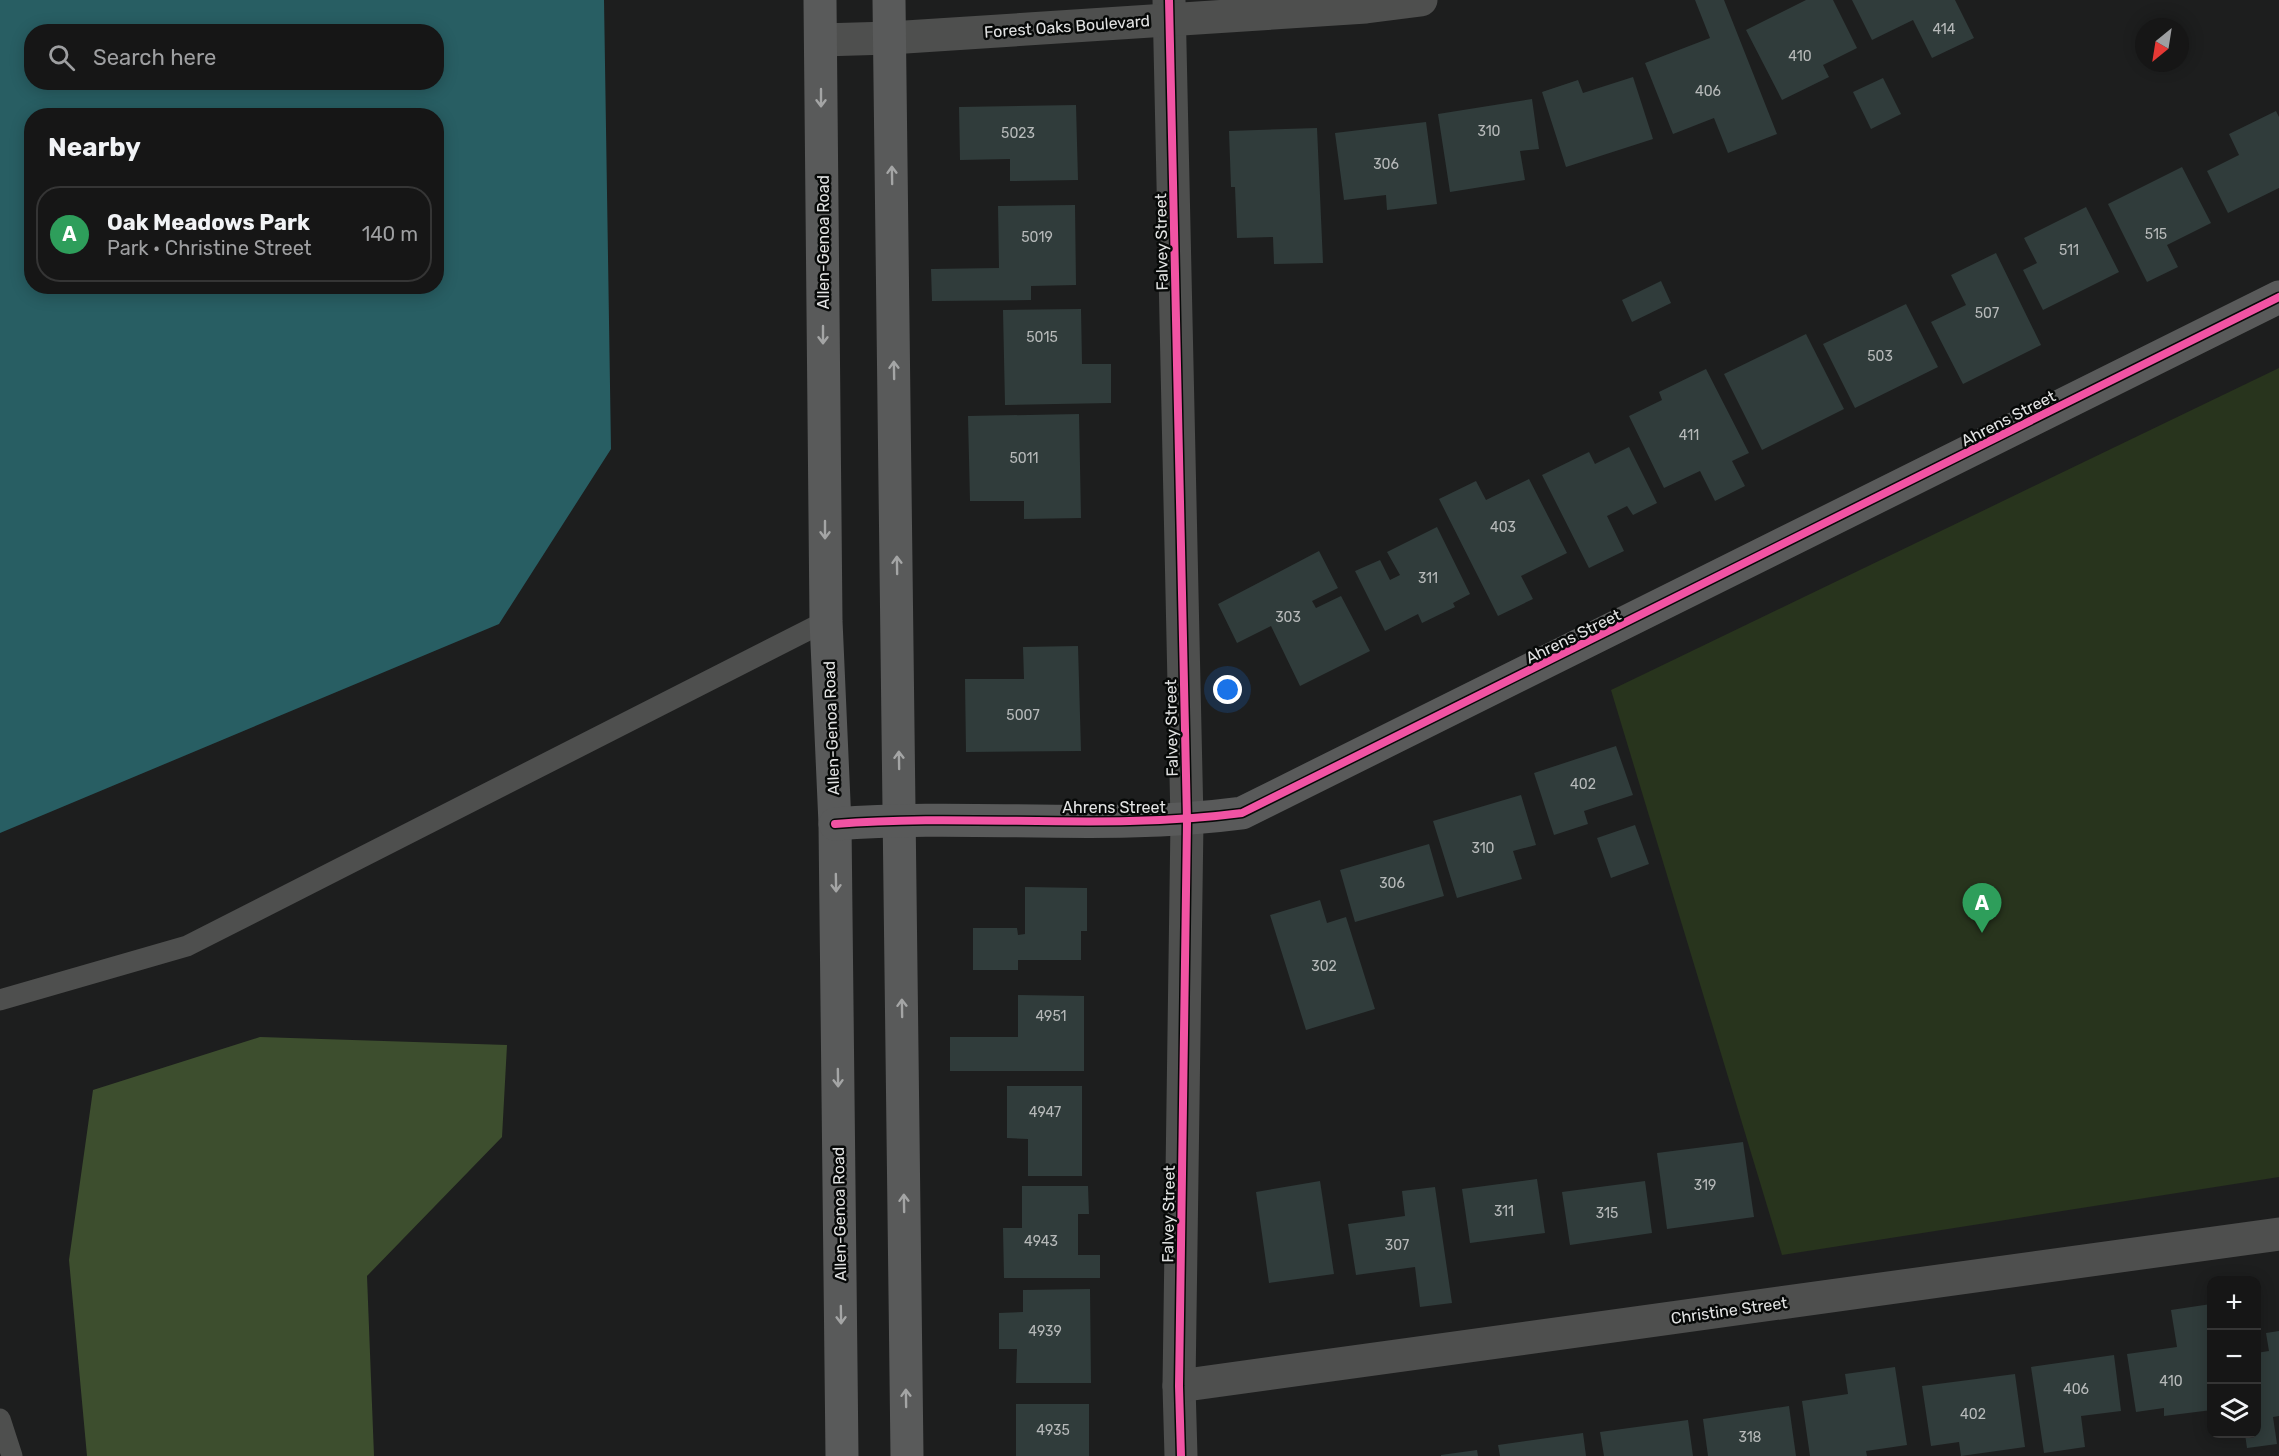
<!DOCTYPE html>
<html lang="en">
<head>
<meta charset="utf-8">
<style>
	body { margin:0; font-family:Rubik,sans-serif; background:#232323; color:#f1f3f6 }
	.controls { position:absolute; right:18px; bottom:18px; display:grid; overflow:hidden; border-radius:12px; box-shadow:0 3px 15px #0003 }
	.controls button { width:54px; height:54px; display:grid; place-items:center; padding:0; border:0; border-bottom:2px solid #353535; background:#161616; color:#f1f3f6; font:30px sans-serif }
	.compass { position:absolute; left:2135px; top:18px; width:54px; height:54px; border-radius:50%; background:#161616; box-shadow:0 3px 15px #0003; rotate:210deg }
	.you { position:absolute; left:1228px; top:690px; width:21px; height:21px; margin:-15px; border:4px solid #fff; border-radius:50%; background:#1a73e8; box-shadow:0 0 0 9px #1a73e833 }
	.badge { display:grid; place-items:center; width:39px; height:39px; border-radius:50%; background:#db2777; color:#fff; font-size:20px; font-weight:700 }
	.pin { position:absolute; translate:-50% -50px; filter:drop-shadow(0 2px 3px #0008) }
	.pin::after { content:''; position:absolute; top:32px; width:21px; height:18px; background:inherit; clip-path:polygon(0 0,100% 0,50% 100%) }
	.list { margin:0; padding:0; list-style:none }
	h2 { display:flex; justify-content:space-between; align-items:center; height:78px; margin:0; padding:0 24px; font-size:26px }
	h2 small { font-size:20px; font-weight:400; color:#9e9fa1 }
	.list li { display:grid; grid-template-columns:39px 1fr auto; gap:18px; align-items:center; box-sizing:border-box; height:96px; margin:0 12px 12px; padding:0 12px; border:2px solid #353535; border-radius:24px }
	.list b { display:block; font-size:22px; white-space:nowrap }
	.list p { margin:0; font-size:20px; white-space:nowrap; color:#9e9fa1 }
	.list em { font-size:20px; font-style:normal; color:#9e9fa1 }
	.icon { flex:none; width:33px; height:33px; fill:none; stroke:currentColor; stroke-width:2; stroke-linecap:round; stroke-linejoin:round }
	.map { position:relative; flex:none; width:2279px; height:1456px; overflow:hidden }
	.search { position:absolute; background:#161616; box-shadow:0 3px 15px #0003; left:24px; top:24px; width:420px; height:66px; display:flex; align-items:center; gap:15px; box-sizing:border-box; padding:0 21px; border-radius:24px; color:#9e9fa1; font-size:22px }
	.panel { position:absolute; background:#161616; box-shadow:0 3px 15px #0003; left:24px; top:108px; width:420px; height:186px; border-radius:24px }
	.map>svg:first-child { display:block }
</style>
</head>
<body>
<div class="map">
<svg width="2279" height="1456" viewBox="0 0 2279 1456">
	<rect width="100%" height="100%" fill="#1d1e1e"/>
	<path fill="#28341d" d="M2279,368v809l-497,78 -171,-565z"/>
	<path fill="#3d4e2e" d="M260,1037l247,8 -5,92 -135,139 7,180h-287l-18,-196 24,-170z"/>
	<path fill="#285e63" fill-rule="evenodd" d="M0,0h604l7,449 -112,175 -499,209zM32,32h404v50h-404zM32,116h404v170h-404z"/>
	<g fill="#303c3b">
		<path d="M1695,0h29l53,134 -49,19 -14,-35 -41,16 -28,-71 65,-25z"/>
		<path d="M1806,0h27l24,48 -34,17 6,12 -47,23 -36,-70z"/>
		<path d="M1852,0h103l19,38 -42,20 -19,-38 -41,20z"/>
		<path d="M1633,77l20,62 -87,28 -24,-75 36,-12 5,13z"/>
		<path d="M1883,78l18,36 -30,15 -18,-37z"/>
		<path d="M1532,99l7,50 -19,2 5,29 -75,12 -12,-78z"/>
		<path d="M1076,105l2,75 -68,1v-22l-50,1 -1,-53z"/>
		<path d="M2276,111l3,6v71l-51,25 -21,-42 32,-16 -10,-21z"/>
		<path d="M1426,122l11,82 -50,6 -1,-15 -42,5 -9,-67z"/>
		<path d="M1317,128l6,135 -49,1 -1,-27 -36,1 -2,-51h-4l-2,-56z"/>
		<path d="M2182,167l29,56 -44,22 11,22 -31,15 -39,-78z"/>
		<path d="M1075,205l1,80 -45,1v14l-99,1 -1,-32 68,-1 -1,-62z"/>
		<path d="M2086,207l33,65 -76,38 -20,-40 14,-7 -13,-25z"/>
		<path d="M1996,253l45,92 -78,39 -32,-62 35,-17 -15,-30z"/>
		<path d="M1661,281l10,22 -39,19 -10,-22z"/>
		<path d="M1906,304l32,63 -83,41 -32,-64z"/>
		<path d="M1081,309l1,55h29v39l-106,2 -2,-95z"/>
		<path d="M1806,334l38,75 -82,41 -38,-76z"/>
		<path d="M1706,369l43,84 -17,8 13,25 -30,15 -15,-30 -36,17 -35,-72 33,-16 -3,-8z"/>
		<path d="M1079,414l2,104 -57,1v-18h-54l-2,-85z"/>
		<path d="M1629,447l28,56 -24,12 -6,-9 -20,10 17,35 -35,17 -47,-93 47,-23 6,12z"/>
		<path d="M1529,479l38,74 -46,23 12,23 -35,17 -59,-117 37,-18 10,19z"/>
		<path d="M1437,527l33,67 -17,9 2,4 -33,16 -4,-9 -33,17 -30,-60 25,-11 10,20 10,-5 -13,-23z"/>
		<path d="M1319,551l19,37 -26,13 4,7 25,-12 29,55 -70,35 -29,-60 -34,17 -19,-39z"/>
		<path d="M1078,646l3,105 -115,1 -1,-73h59l-1,-32z"/>
		<path d="M1616,746l17,49 -49,16 4,13 -34,11 -20,-62z"/>
		<path d="M1521,795l15,50 -23,6 9,28 -65,19 -24,-77z"/>
		<path d="M1635,825l14,39 -38,14 -14,-40z"/>
		<path d="M1429,844l15,52 -89,26 -15,-52z"/>
		<path d="M1025,887l62,1v43h-6v29h-63v10h-45v-42h44l1,7 7,-1z"/>
		<path d="M1320,900l7,23 19,-6 29,92 -69,21 -36,-115z"/>
		<path d="M1018,995l66,1v75h-134v-34h68z"/>
		<path d="M1007,1086h75v90h-54v-37l-21,-1z"/>
		<path d="M1743,1142l11,75 -87,12 -10,-76z"/>
		<path d="M1537,1179l8,54 -75,10 -8,-54z"/>
		<path d="M1320,1181l14,93 -65,9 -13,-91z"/>
		<path d="M1645,1181l7,52 -82,12 -8,-53z"/>
		<path d="M1022,1186h66l1,28h-11v41h22v23h-96l-1,-50h19z"/>
		<path d="M1435,1187l17,116 -32,4 -5,-40 -59,8 -8,-51 57,-8 -3,-25z"/>
		<path d="M1090,1289l1,94h-75l1,-34h-18v-36l24,-1v-22z"/>
		<path d="M2211,1304l1,106 -48,6v-8l-28,4 -9,-58 50,-7 -6,-37z"/>
		<path d="M2279,1331v85l-6,1 4,27 -30,4 -2,-14h11v-81l13,-2 -3,-18z"/>
		<path d="M2114,1355l7,56 -40,5 4,31 -41,6 -13,-86z"/>
		<path d="M1895,1367l12,78 -41,6 1,5h-57l-8,-55 46,-7 -3,-20z"/>
		<path d="M2015,1374l10,73 -64,9 -2,-14 -28,4 -9,-60z"/>
		<rect x="1016" y="1404" width="73" height="52"/>
		<path d="M1789,1406l7,50h-88l-5,-37z"/>
		<path d="M1688,1420l5,36h-89l-4,-24z"/>
		<path d="M1583,1433l3,23h-86l-2,-11z"/>
		<path d="M1477,1450l1,6h-37v-1z"/>
	</g>
	<g fill="none" stroke-linecap="round" stroke-linejoin="round">
		<g stroke="#4e4f4e" stroke-width="21">
			<path d="M0,1000l187,-54 639,-325"/>
			<path d="M0,1419l12,37"/>
		</g>
		<g stroke="#4e4f4e" stroke-width="33">
			<path d="M1169,0l18,821 -8,565 2,70"/>
			<path d="M821,40l69,-2 476,-31 55,-7"/>
			<path d="M1179,1386l1100,-152"/>
		</g>
		<g stroke="#595a5a" stroke-width="33">
			<path d="M820,0l6,621 9,203 7,632"/>
			<path d="M889,0l18,1456"/>
			<path d="M835,824c135,-11 272,7 407,-11l1037,-516"/>
		</g>
		<g stroke="#070908" stroke-width="11">
			<g id="cycleway">
				<path d="M1169,0l18,821 -8,565 2,70"/>
				<path d="M835,824c135,-11 272,7 407,-11l1037,-516"/>
			</g>
		</g>
		<use href="#cycleway" stroke="#f153a3" stroke-width="8"/>
	</g>
	<defs><path id="oneway-shaft" d="M-6 0H5M1.5-3L5.5 0L1.5 3" fill="none" stroke-width="1.6" stroke-linecap="round" stroke-linejoin="round" transform="scale(1.5)"/></defs>
	<g stroke="#a4a5a5">
		<use href="#oneway-shaft" transform="translate(821 98) rotate(90)"/>
		<use href="#oneway-shaft" transform="translate(892 175) rotate(-91)"/>
		<use href="#oneway-shaft" transform="translate(823 335) rotate(90)"/>
		<use href="#oneway-shaft" transform="translate(894 370) rotate(-91)"/>
		<use href="#oneway-shaft" transform="translate(825 530) rotate(90)"/>
		<use href="#oneway-shaft" transform="translate(897 565) rotate(-91)"/>
		<use href="#oneway-shaft" transform="translate(899 760) rotate(-91)"/>
		<use href="#oneway-shaft" transform="translate(836 883) rotate(89)"/>
		<use href="#oneway-shaft" transform="translate(902 1008) rotate(-91)"/>
		<use href="#oneway-shaft" transform="translate(838 1078) rotate(89)"/>
		<use href="#oneway-shaft" transform="translate(904 1203) rotate(-91)"/>
		<use href="#oneway-shaft" transform="translate(841 1315) rotate(89)"/>
		<use href="#oneway-shaft" transform="translate(906 1398) rotate(-91)"/>
	</g>
	<g text-anchor="middle" stroke-width="5" stroke-linejoin="round" paint-order="stroke">
		<g font-size="14" fill="#b6b9b9">
			<text x="1944" y="34">414</text>
			<text x="1800" y="61">410</text>
			<text x="1708" y="96">406</text>
			<text x="1489" y="136">310</text>
			<text x="1018" y="138">5023</text>
			<text x="1386" y="169">306</text>
			<text x="2156" y="239">515</text>
			<text x="1037" y="242">5019</text>
			<text x="2069" y="255">511</text>
			<text x="1987" y="318">507</text>
			<text x="1042" y="342">5015</text>
			<text x="1880" y="361">503</text>
			<text x="1689" y="440">411</text>
			<text x="1024" y="463">5011</text>
			<text x="1503" y="532">403</text>
			<text x="1428" y="583">311</text>
			<text x="1288" y="622">303</text>
			<text x="1023" y="720">5007</text>
			<text x="1583" y="789">402</text>
			<text x="1483" y="853">310</text>
			<text x="1392" y="888">306</text>
			<text x="1324" y="971">302</text>
			<text x="1051" y="1021">4951</text>
			<text x="1045" y="1117">4947</text>
			<text x="1705" y="1190">319</text>
			<text x="1504" y="1216">311</text>
			<text x="1607" y="1218">315</text>
			<text x="1041" y="1246">4943</text>
			<text x="1397" y="1250">307</text>
			<text x="1045" y="1336">4939</text>
			<text x="2171" y="1386">410</text>
			<text x="2076" y="1394">406</text>
			<text x="1973" y="1419">402</text>
			<text x="1053" y="1435">4935</text>
			<text x="1750" y="1442">318</text>
		</g>
		<g font-size="16" fill="#e2e3e3" stroke="#070908">
			<text transform="translate(1067 26) rotate(-4)" y="6">Forest Oaks Boulevard</text>
			<text transform="translate(823 242) rotate(-90)" y="6">Allen-Genoa Road</text>
			<text transform="translate(1161 242) rotate(-91)" y="6">Falvey Street</text>
			<text transform="translate(2008 418) rotate(-27)" y="6">Ahrens Street</text>
			<text transform="translate(1573 636) rotate(-26)" y="6">Ahrens Street</text>
			<text transform="translate(831 728) rotate(-92)" y="6">Allen-Genoa Road</text>
			<text transform="translate(1171 728) rotate(-91)" y="6">Falvey Street</text>
			<text x="1114" y="813">Ahrens Street</text>
			<text transform="translate(839 1214) rotate(-91)" y="6">Allen-Genoa Road</text>
			<text transform="translate(1168 1214) rotate(-89)" y="6">Falvey Street</text>
			<text transform="translate(1729 1310) rotate(-8)" y="6">Christine Street</text>
		</g>
	</g>
</svg>
<div class="controls">
<button>+</button>
<button>−</button>
<button><svg class="icon" aria-label="layers" viewBox="0 0 24 24"><path d="M12 4l9 5-9 5-9-5zM3 14l9 5 9-5"/></svg></button>
</div>
<svg class="compass" viewBox="-18 -18 36 36"><path d="M0-13l5 13h-10z" fill="#e53935"/><path d="M0 13l5-13h-10z" fill="#9e9fa1"/></svg>
<div class="you"></div>
<div class="pin badge" style="left:1982px;top:933px;background:#2e9e5b">A</div>
<div class="search"><svg class="icon" aria-label="search" viewBox="0 0 24 24"><circle cx="10" cy="10" r="6"/><path d="M15 15l6 6"/></svg>Search here</div>
<section class="panel">
<h2>Nearby<small></small></h2>
<ul class="list">
<li><span class="badge" style="background:#2e9e5b">A</span><div><b>Oak Meadows Park</b><p>Park · Christine Street</p></div><em>140 m</em></li>
</ul>
</section>
</div>
</body>
</html>
